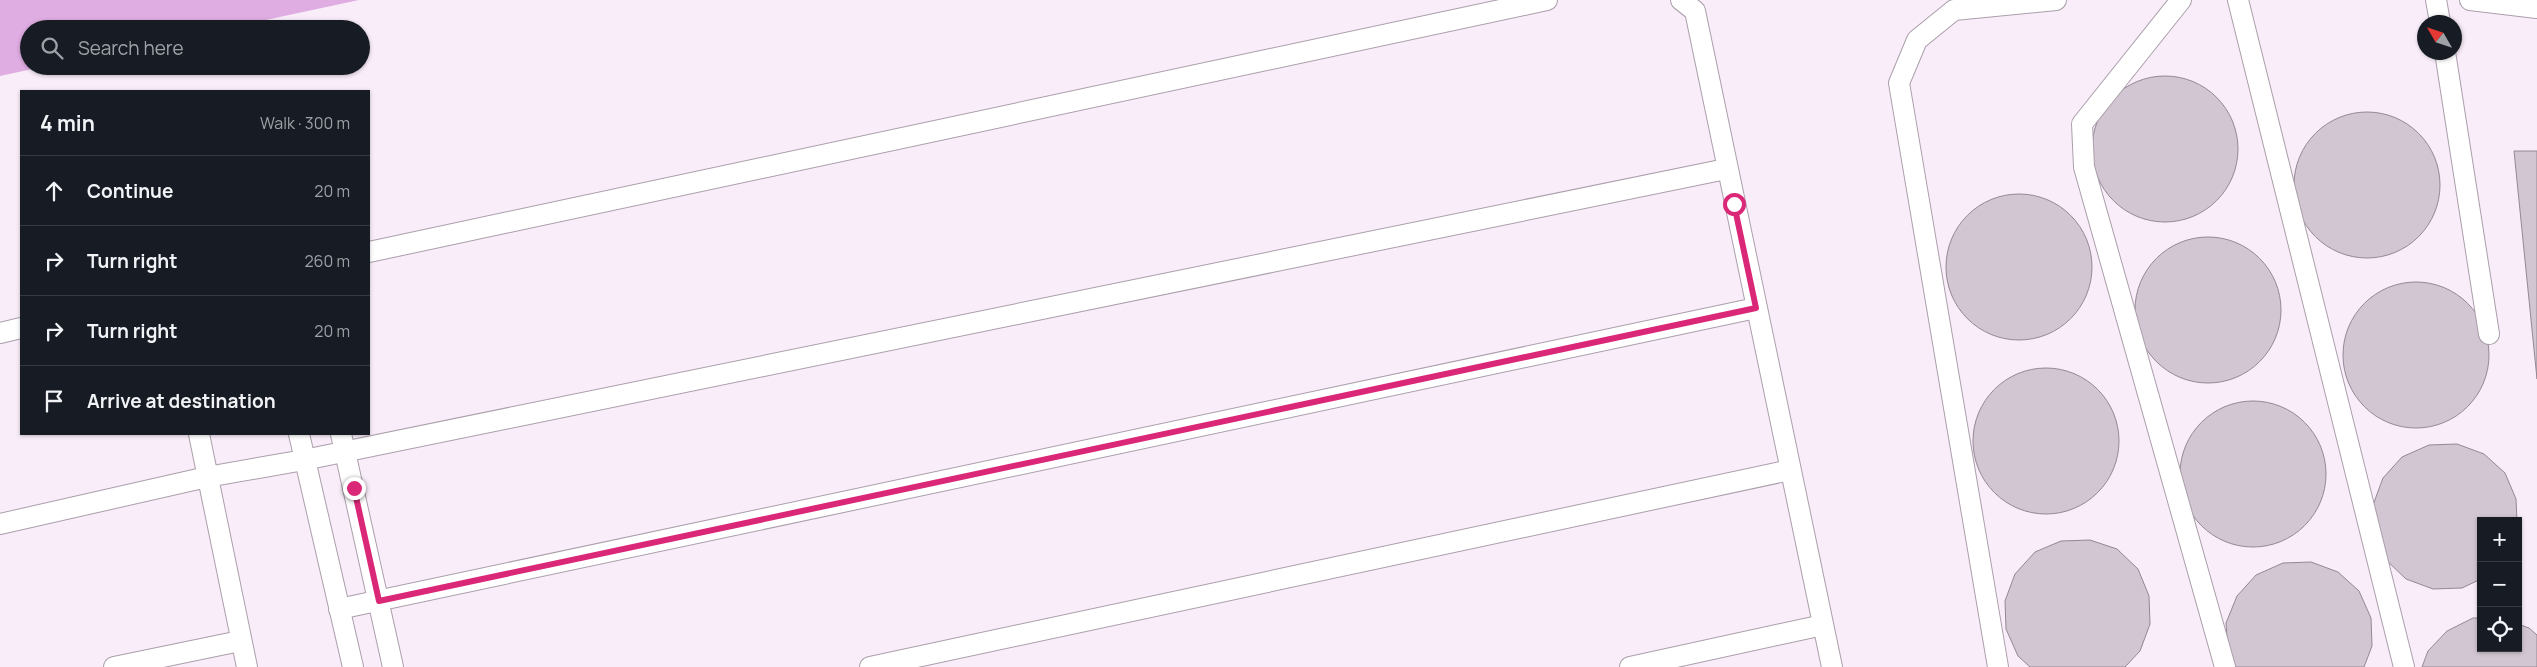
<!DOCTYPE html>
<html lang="en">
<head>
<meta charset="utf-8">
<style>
	body { margin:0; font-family:Manrope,sans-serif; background:#20242c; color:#f1f3f6 }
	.controls { position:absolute; right:15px; bottom:15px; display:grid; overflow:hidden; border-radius:0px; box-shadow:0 1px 4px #0004 }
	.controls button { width:45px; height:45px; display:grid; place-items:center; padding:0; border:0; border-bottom:1px solid #363941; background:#171b24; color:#f1f3f6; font:25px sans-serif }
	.compass { position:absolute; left:2417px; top:15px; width:45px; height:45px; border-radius:50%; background:#171b24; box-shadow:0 1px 4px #0004; rotate:309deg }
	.stop { position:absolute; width:15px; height:15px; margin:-11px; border:4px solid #db2777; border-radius:50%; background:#fff }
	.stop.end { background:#db2777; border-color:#fff; box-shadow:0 1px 5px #0008 }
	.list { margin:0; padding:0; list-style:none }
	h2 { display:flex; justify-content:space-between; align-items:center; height:65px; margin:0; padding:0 20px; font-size:21px }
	h2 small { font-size:16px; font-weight:400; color:#9ea1a6 }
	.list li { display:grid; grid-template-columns:32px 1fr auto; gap:15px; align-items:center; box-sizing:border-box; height:70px; padding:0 20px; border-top:1px solid #363941 }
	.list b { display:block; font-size:19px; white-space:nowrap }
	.list em { font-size:16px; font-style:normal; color:#9ea1a6 }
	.icon { flex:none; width:28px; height:28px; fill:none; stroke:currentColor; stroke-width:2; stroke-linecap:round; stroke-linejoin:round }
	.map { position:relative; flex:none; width:2537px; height:667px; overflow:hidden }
	.search { position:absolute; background:#171b24; box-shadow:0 1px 4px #0004; left:20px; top:20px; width:350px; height:55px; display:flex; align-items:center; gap:12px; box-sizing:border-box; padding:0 18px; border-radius:28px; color:#9ea1a6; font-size:19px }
	.panel { position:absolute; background:#171b24; box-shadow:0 1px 4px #0004; left:20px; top:90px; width:350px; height:345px; border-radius:0px }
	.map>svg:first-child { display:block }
</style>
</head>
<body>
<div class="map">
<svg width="2537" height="667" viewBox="0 0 2537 667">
	<rect width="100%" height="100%" fill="#f9edf9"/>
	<path fill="#dfade2" d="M0,0h359l-136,29h-194v37h17l-46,10z"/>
	<g fill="#d2c6d2" stroke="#938893">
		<circle cx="2165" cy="149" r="73"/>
		<circle cx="2367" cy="185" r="73"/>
		<path d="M2514,151h23v228z"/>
		<circle cx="2019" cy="267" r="73"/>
		<circle cx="2208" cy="310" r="73"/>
		<circle cx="2416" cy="355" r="73"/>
		<circle cx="2046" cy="441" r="73"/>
		<circle cx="2253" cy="474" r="73"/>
		<path d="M2457,444l27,10 21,19 11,26 1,22h-36v58l-19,9 -29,1 -27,-10 -21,-20 -12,-54 10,-27 19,-21 27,-12z"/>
		<path d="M2090,540l27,9 21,20 11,27 1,28 -10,27 -15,16h-95l-12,-11 -12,-27 -1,-28 10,-27 20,-22 26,-11z"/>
		<path d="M2311,562l27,10 21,19 12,27 1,28 -8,21h-129l-7,-16 -2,-28 11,-27 19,-21 27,-12z"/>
		<path d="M2473,618h8v30h37v-24l11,4 8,7v32h-115l6,-16 19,-20z"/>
	</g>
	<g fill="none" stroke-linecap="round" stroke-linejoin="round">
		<g stroke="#aa9faa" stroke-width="22">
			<g id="service">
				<path d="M1681,0l14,11 137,656"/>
				<path d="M2181,0l-99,124 2,43 141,500"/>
				<path d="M2238,0l166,667"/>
				<path d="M2436,0l4,22"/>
				<path d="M2470,0l67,8"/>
				<path d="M2445,52l44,282"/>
				<path d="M369,252l1178,-252"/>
				<path d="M0,333l21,-5"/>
				<path d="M199,434l48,233"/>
				<path d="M299,434l54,233"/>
				<path d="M341,434l52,233"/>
				<path d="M0,524l207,-47 97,-17 1422,-291"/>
				<path d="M339,609l1417,-301"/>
				<path d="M114,667l126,-26"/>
				<path d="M870,667l920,-197"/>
				<path d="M1630,667l193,-42"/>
				<path d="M1998,667l-99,-584 18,-43 37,-30 102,-10"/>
			</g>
		</g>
		<use href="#service" stroke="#fff" stroke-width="20"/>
	</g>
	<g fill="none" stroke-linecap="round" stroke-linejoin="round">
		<path stroke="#db2777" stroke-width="6" d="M354,488l25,113 1377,-293 -22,-104"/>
	</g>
</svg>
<div class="controls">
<button>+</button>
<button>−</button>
<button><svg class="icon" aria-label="locate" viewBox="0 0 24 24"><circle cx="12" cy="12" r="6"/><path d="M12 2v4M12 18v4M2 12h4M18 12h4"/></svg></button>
</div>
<svg class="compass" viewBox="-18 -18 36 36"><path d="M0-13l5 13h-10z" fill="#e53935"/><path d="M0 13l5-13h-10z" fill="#9ea1a6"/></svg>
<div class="stop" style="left:1734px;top:204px"></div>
<div class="stop end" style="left:354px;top:488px"></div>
<div class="search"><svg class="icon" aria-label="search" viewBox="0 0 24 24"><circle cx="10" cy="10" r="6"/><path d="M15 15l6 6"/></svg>Search here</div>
<section class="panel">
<h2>4 min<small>Walk · 300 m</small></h2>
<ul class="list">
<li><svg class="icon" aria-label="ahead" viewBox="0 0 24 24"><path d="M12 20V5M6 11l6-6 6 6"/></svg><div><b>Continue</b></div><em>20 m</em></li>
<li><svg class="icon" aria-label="right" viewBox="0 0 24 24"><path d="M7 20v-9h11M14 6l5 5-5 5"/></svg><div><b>Turn right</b></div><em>260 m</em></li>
<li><svg class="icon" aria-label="right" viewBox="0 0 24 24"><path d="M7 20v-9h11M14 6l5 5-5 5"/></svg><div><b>Turn right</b></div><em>20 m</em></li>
<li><svg class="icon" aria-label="arrive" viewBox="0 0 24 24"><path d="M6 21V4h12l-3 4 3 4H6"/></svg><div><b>Arrive at destination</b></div></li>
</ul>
</section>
</div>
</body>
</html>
